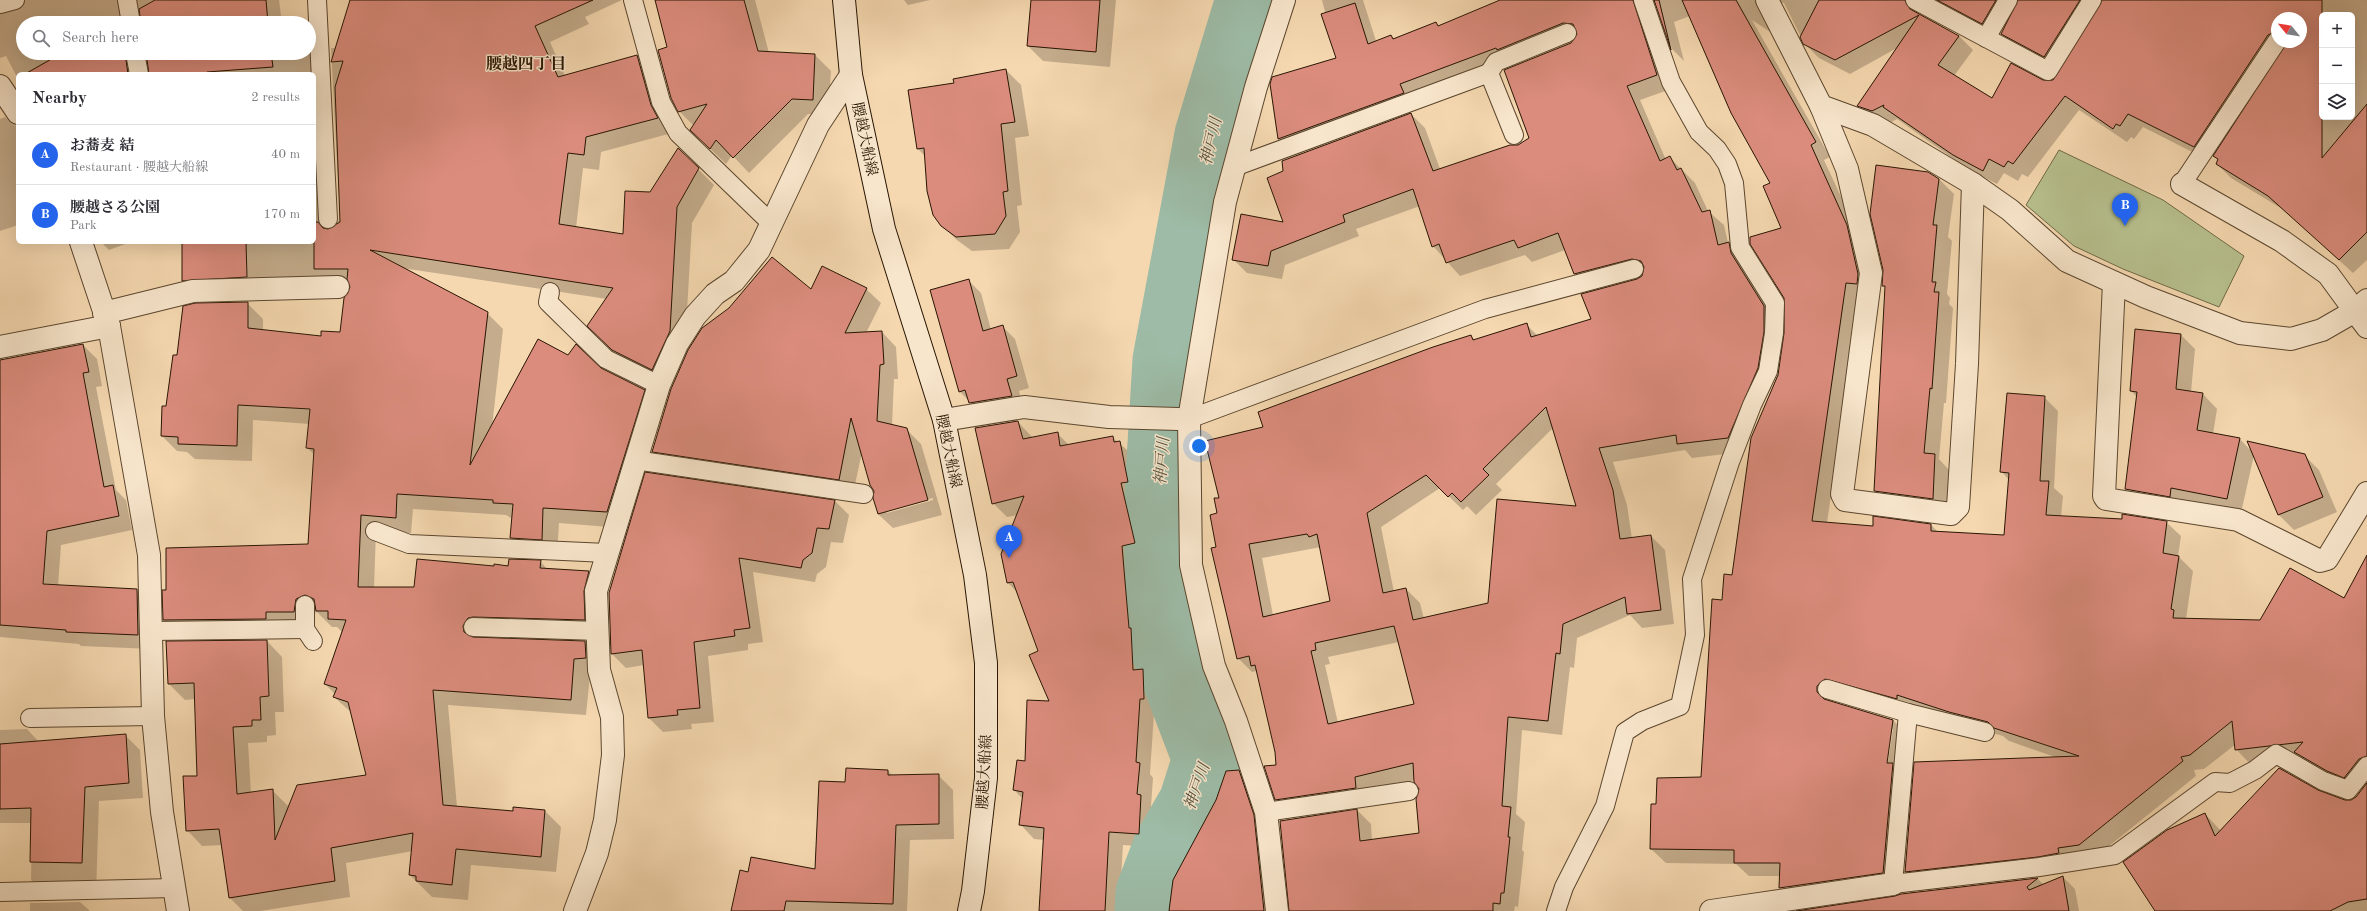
<!DOCTYPE html>
<html lang="en">
<head>
<meta charset="utf-8">
<style>
	body { margin:0; font-family:"Old Standard TT","Noto Serif JP",serif; background:#f7f7f7; color:#2b2b33 }
	.controls { position:absolute; right:12px; top:12px; display:grid; overflow:hidden; border-radius:6px; box-shadow:0 4px 16px #0002 }
	.controls button { width:36px; height:36px; display:grid; place-items:center; padding:0; border:0; border-bottom:1px solid #e1e1e2; background:#fff; color:#2b2b33; font:20px sans-serif }
	.compass { position:absolute; left:2271px; top:12px; width:36px; height:36px; border-radius:50%; background:#fff; box-shadow:0 4px 16px #0002; rotate:300deg }
	.you { position:absolute; left:1199px; top:446px; width:14px; height:14px; margin:-10px; border:3px solid #fff; border-radius:50%; background:#1a73e8; box-shadow:0 0 0 6px #1a73e833 }
	.badge { display:grid; place-items:center; width:26px; height:26px; border-radius:50%; background:#2563eb; color:#fff; font-size:13px; font-weight:700 }
	.pin { position:absolute; translate:-50% -33px; filter:drop-shadow(0 1px 2px #0008) }
	.pin::after { content:''; position:absolute; top:21px; width:14px; height:12px; background:inherit; clip-path:polygon(0 0,100% 0,50% 100%) }
	.list { margin:0; padding:0; list-style:none }
	h2 { display:flex; justify-content:space-between; align-items:center; height:52px; margin:0; padding:0 16px; font-size:17px }
	h2 small { font-size:13px; font-weight:400; color:#7c7c81 }
	.list li { display:grid; grid-template-columns:26px 1fr auto; gap:12px; align-items:center; box-sizing:border-box; height:60px; padding:0 16px; border-top:1px solid #e1e1e2 }
	.list b { display:block; font-size:15px; white-space:nowrap }
	.list p { margin:0; font-size:13px; white-space:nowrap; color:#7c7c81 }
	.list em { font-size:13px; font-style:normal; color:#7c7c81 }
	.icon { flex:none; width:22px; height:22px; fill:none; stroke:currentColor; stroke-width:2; stroke-linecap:round; stroke-linejoin:round }
	.map { position:relative; flex:none; width:2367px; height:911px; overflow:hidden }
	.search { position:absolute; background:#fff; box-shadow:0 4px 16px #0002; left:16px; top:16px; width:300px; height:44px; display:flex; align-items:center; gap:10px; box-sizing:border-box; padding:0 14px; border-radius:22px; color:#7c7c81; font-size:15px }
	.panel { position:absolute; background:#fff; box-shadow:0 4px 16px #0002; left:16px; top:72px; width:300px; height:172px; border-radius:6px }
	.map>svg:first-child { display:block }
</style>
</head>
<body>
<div class="map">
<svg width="2367" height="911" viewBox="0 0 2367 911">
	<rect width="100%" height="100%" fill="#f5d8b0"/>
	<filter id="stains"><feTurbulence type="fractalNoise" baseFrequency=".005" numOctaves="4"/><feColorMatrix values="0 0 0 0 .2 0 0 0 0 .09 0 0 0 0 .02 0 0 0 .5 -.17"/></filter>
	<radialGradient id="worn" r=".72"><stop offset=".6" stop-color="#630" stop-opacity="0"/><stop offset="1" stop-color="#630" stop-opacity=".3"/></radialGradient>
	<path fill="#b7c08e" stroke="#706a48" d="M2059,150l104,50 81,56 -25,51 -96,-38 -49,-23 -48,-41z"/>
	<g fill="#0003" fill-rule="evenodd">
		<path d="M0,0h279l3,23h-141l-3,-16 -6,6 2,10h-111v30h286v-2l15,15 8,163 8,-10 -9,-171h5l15,-48h271l-37,17 4,7 -39,18 15,34 72,-20 16,16 19,61 -71,19 -2,18 -16,-2 -7,60 48,7 55,-85 35,35 -22,38 -7,124 -17,38 -39,-19 -40,-40 18,-27 -205,-31 85,45 16,16 -11,98 77,-71 75,34 16,16 -38,122 -63,-5 -2,32 -30,-2 -16,-15 2,-19 -7,-4 -93,-6 -2,24 -35,-2 -2,57h41l80,-21 45,-6 8,9 41,2 15,16 -4,47 -117,-2 -3,6 105,3 16,16 -11,17 -4,40 -138,-10 9,102 57,5v-4l31,3 16,16 -5,45 -85,-7 -3,35 -36,-3 -22,-22 3,-24 -67,12 4,34 -90,14h-17l-13,-13 -7,-53 -21,1 -15,-16 11,-53 -3,-78 -10,1 -16,-16 98,-43 15,16 2,55h-9l1,23 -9,1v6l-19,1 3,50 21,-3 16,16v4l80,-34 -16,-63 -18,-16 1,-3 -10,-10 18,-51 -6,-6h-5l-15,-15 -6,3 -1,12 -130,9 -16,-16 144,-75 7,-90 -8,-7 3,-24 -57,-4 -1,41 -57,-2 -8,-7 -10,-1 -15,-15 16,-80 69,-53 16,16v12l59,6 19,-4 11,-46 -2,-3 -88,-1 -63,13 -16,-16v-38h131v-168h-165l-2,-14 -7,6 1,8h-123v5l-12,-23 -6,2z"/>
		<path d="M656,0h99l14,53 46,2 16,16 -3,45 -20,-2 -59,59 -17,-18 -6,9 -35,-34 3,-4 -15,-15 -11,-63z"/>
		<path d="M904,0h26l-22,5z"/>
		<path d="M1032,0h84l-6,67 -67,-6 -15,-15z"/>
		<path d="M1322,0h41l13,41 15,-5 3,4 42,-17 3,3 71,-26h857v260l-14,13 -69,-63 -53,-32 -14,-14 2,-3 -5,-5 74,-111 -6,4 -74,111 -65,-33 -9,12 -3,-2 -4,5 -48,-32 -51,67 -6,-3 -4,7 -14,-8 -7,11 -29,-15 -71,-50 -11,6 -14,-5 -14,-14 39,-58 -47,26 -31,-16 -15,-15 -20,-40 -8,-1 2,35 -26,-17 78,137 -6,3 37,80 -1,56 -33,227 47,4 57,-2 8,8 66,3 4,-56 -8,-9 43,-74 14,14 -4,77 9,8 -2,21 105,5 15,14 -3,20 15,15 -7,48 75,2 83,-21 23,-43v354h-211l49,-97 16,17 98,-39 32,9 6,-4 7,-9 -5,3 -16,-6 -34,-19 -8,-8 -51,6 -14,-15v-5l-32,25 -10,1 2,6 -103,83 -173,27 -14,-14 152,-114 -49,-17 -6,-5 -164,-44 -8,10 62,18 14,15 -10,152 -103,7 -14,-14v-4h-31l-13,-12 -70,-1 -15,-14 6,-44 45,-27 21,-177 10,-25 46,-200 6,-42 -2,-105 -12,-46 -81,-167 -16,6 10,39 -12,-12 -15,-45 -8,3 22,82 -31,11 26,60 4,-2 25,25 13,28 16,14 4,18 15,14 35,64 -6,61 -30,70 -50,6 -7,-8 -72,12 14,43 5,34 19,-3 14,14 9,74 -32,4 -12,-13 -53,23 -3,30 -4,-1 -8,68 -40,-5 -6,84 9,8 -3,28 2,2 -6,55 -3,-1 -1,5h-224l67,-101 14,14 1,17 48,-7v-45l-5,-9 -125,34 -14,-15v-47l-19,-81 -5,1 -14,-14 -21,-110 3,-50 45,-70 206,-92 4,4 51,-16 12,12 54,-17 52,-46 -55,15 -14,-14 -10,-24 -33,12 -7,-7 -65,21 -27,-30 -13,-40 -64,23 3,7 -74,29 -3,14 -35,-6 -14,-14 51,-36 127,-109 14,14 15,41 78,-23 12,-7 42,-95 4,-7 -283,116 -14,-14 -8,-55 66,-25zM2019,3l-17,31 14,14 44,23 -6,10h-11l-51,18 -38,-23 19,-26 -14,-14 -41,-21 2,-6 77,28 16,-28zM2322,15h30v102h-30zM2277,18h24v24h-24zM1553,428l25,79 -89,97 -65,15 -4,-16 -14,-14 -12,3 -13,-65 59,-39 23,22 4,-4 9,9 26,-25 -6,-6zM1321,547l10,55 -58,13 -11,-57zM1399,642l16,62 -77,19 -13,-58 5,-1 -2,-7zM1891,729h2l-6,39h-2z"/>
		<path d="M1006,70l15,15 8,51 -14,2 7,67 -5,1 3,26 -11,17 -37,2 -15,-11 -16,-15 -16,-69 -7,-7 -9,-58 46,-7z"/>
		<path d="M5,117l8,8 5,1v99l-18,6v-112z"/>
		<path d="M1939,179l15,15 -6,43 4,4 -5,53 3,4 -1,6 4,4 -7,95h-2l-5,56 10,11 -2,43 -57,-7 -15,-15 11,-203 -3,-2z"/>
		<path d="M101,242h30l-22,8z"/>
		<path d="M968,280l13,13 10,37 11,-4 13,13 14,49 -10,3 5,18 -41,6 -24,-24z"/>
		<path d="M866,289l15,14 -15,30 16,-1 14,15 2,32h-4l-2,47 14,3 15,15 21,71 -49,13 -15,-14 -3,-24 -13,-38 -9,42 -186,-28 -14,-14 159,-161zM933,498v2l-46,13v-3z"/>
		<path d="M2181,335l14,14 -4,43 12,2 14,15 -4,25 27,5 12,13 52,3 15,15 18,42 -43,18 -15,-15 -25,-60 -13,58 -100,-9 -15,-15 12,-91 -7,-7z"/>
		<path d="M83,345l14,14 5,27 -6,1 20,103 10,10 6,30 -71,15 -3,41 79,4 14,14 1,45 -71,-3 -2,-2 -79,-7v-260z"/>
		<path d="M1018,422l15,16 24,-5 12,12 43,-8 22,19 7,40 -6,1 14,60 -13,3 7,81 2,2 1,31 10,10 2,29h-4l-4,61 3,4 -2,28 4,4 -3,37 -29,-2 -4,66h-79l4,-71 -10,-1 -14,-15 3,-25 -9,-9 37,-88 -11,-50 -22,-59 -10,-10 10,-68 -11,2 -14,-14z"/>
		<path d="M835,501l14,14 -6,28 -12,-1 -5,25 -9,7 -2,8 -62,-10 10,70 -15,2v6l-40,6 6,66 -23,2 1,5 -29,3 -14,-14 -5,-53 -18,3 -14,-14 -2,-61z"/>
		<path d="M27,729l12,13 86,-7 15,15 3,48 -44,3 -3,93 -51,1 -14,-15 1,-57h-32v-93z"/>
		<path d="M888,771l5,5 45,-1 15,15 1,49 -44,1 -3,71h-175l17,-38 67,-2 30,-88z"/>
		<path d="M1238,771l15,14 24,126h-120l60,-111z"/>
		<path d="M2063,877l12,12 4,22h-239l-1,-5 62,-11 137,-16 6,6z"/>
		<path d="M80,902l10,9h-60v-8z"/>
	</g>
	<g fill="none" stroke-linecap="round" stroke-linejoin="round">
		<path stroke="#9dbba6" stroke-width="69" d="M1149,911l1,-18 17,-45 26,-45 14,-44 -47,-123 -2,-125 9,-151 42,-225 41,-135"/>
	</g>
	<g fill="#db8c7d" stroke="#281502" fill-rule="evenodd">
		<path d="M155,0h111l2,23h-127l-2,-14z"/>
		<path d="M350,0h243l-58,26 23,51 79,-22 14,50 7,13 -72,19 -2,18 -16,-2 -9,71 64,10 2,-43 25,1 28,-44 21,20 -22,39 -7,124 -18,39 -40,-20 -25,-24 26,-38 -243,-38 118,62 -18,153 68,-126 30,16 8,-11 25,24 44,22 -38,122 -64,-4 -1,32 -32,-2 3,-34 -20,-1v-3l-96,-6 -1,24 -35,-3 -3,72h56l3,-28 77,7v-2l14,2 1,-7 32,1 -1,8 49,3 -5,20 1,29 -112,-3 -5,1 -5,8 1,6 9,5 112,4 1,17 -12,1 -3,41 -138,-10 10,115 70,6v-4l32,3 -4,47 -85,-8 -4,36 -36,-4v-5l-7,-1 4,-42 -82,15 4,33 -106,17 -10,-69 -33,2 -3,-55h14l-3,-93 -26,1 -2,-43 101,-1 2,56 -9,1 1,23h-9v6l-19,1 4,67 36,-5 2,51 22,-55 69,-10 -18,-73 -15,-5 4,-9 -13,-4 22,-64 -18,-1v-8h-12l-2,-12 -9,-4 -9,4 -2,13h-28v7l-103,1 -1,-30h4v-42l142,-4 6,-95 -8,-1 4,-39 -72,-4 -1,41 -59,-2v-7l-17,-1 1,-30h4l7,-51h4l6,-49 12,-3 53,-1v26l73,8v-5l19,1 4,-34 6,-11 -3,-8 1,-10h-34v-47h4l5,6 5,1 12,-7 -5,-135 8,-26 -12,1z"/>
		<path d="M655,0h89l14,51 57,3 -2,46 -21,-1 -59,59 -17,-18 -6,9 -20,-19 17,-26 -29,8 -7,-14 -13,-48 9,-3z"/>
		<path d="M1031,0h69l-4,52 -69,-6z"/>
		<path d="M1500,0h133l24,75 -30,11 33,75 10,-5 7,14 4,-2 21,44 8,-2 8,35 11,-3 2,11 33,53v26l-6,36 -30,70 -51,6 -1,-9 -77,13 14,42 7,49 31,-4 10,75 -34,4 -2,-17 -62,27 -3,30 -4,-1 -8,68 -40,-4 -6,89 9,1 -3,30h2l-6,56h-3l-1,11 -7,-1v8h-204l-9,-90 77,-12 3,32 59,-8 -3,-34 3,-10 -5,-7 -1,-19 -58,14 1,11 -81,12 -11,-34 12,-1 -1,-13 -20,-87 -4,1 -2,-10 -12,3 -26,-111 5,-1 -6,-32 7,-2 -3,-15h5l-14,-57 58,-14 -5,-15 175,-65 38,-12 2,5 54,-17 4,14 60,-18 -10,-25 56,-15 5,-3 2,-9 -3,-6 -9,-2 -58,15 -16,-41 -40,15 -4,-8 -68,23 -7,-19 -7,3 -19,-58 -70,26 2,7 -74,29 -3,15 -36,-6 9,-46 42,8 -16,-44 16,-7 -1,-10 129,-48 22,58 77,-26h8l11,-7 -25,-68 67,-27 6,-9 -4,-10 -10,-1 -66,27 -1,-2 -96,36 4,9 -126,46 -8,-55 2,-7 64,-19 -15,-44 34,-11 13,41 23,-9 2,4 43,-17 2,4zM1546,407l30,99 -79,-7 -9,104 -75,17 -7,-32 -23,5 -16,-80 59,-38 22,22 4,-4 9,9 28,-27 -6,-6zM1307,534l2,3 8,-3 13,67 -67,16 -14,-73zM1394,626l20,78 -86,20 -17,-73 5,-1 -1,-7z"/>
		<path d="M1654,0h5l12,50z"/>
		<path d="M1682,0h54l80,142 -5,3 36,80 11,49 -1,10 -11,-1 -34,238 61,5v-10l58,8v7l73,4 5,-62 -9,-1 7,-79 38,3 -5,85h9l-3,34 76,4v-5l45,7 -4,32 16,3 -8,53 3,1 -1,8 87,2 30,-52 54,30 23,-43v201l-8,3 -15,19 -17,-7 -33,-19 9,-10 -68,8 -3,-29 -42,34 -9,2 2,4 -104,84 -21,3 1,5 -21,4 -133,15 9,-110 165,-6 -85,-28 -6,-6 -39,-10 -52,-17v4l-72,-20 -8,7v6l7,7 69,21 -6,43h6l-10,110 -104,15 1,-25h-46v-13l-84,-1 1,-45h5l1,-26 44,-1 11,-178 10,1 2,-26 8,1 19,-137 27,-63 6,-42v-35l-34,-54v-7l31,-9 -18,-42 7,-3 -39,-70z"/>
		<path d="M1819,0h86l5,9 49,27 -21,29 54,33 19,-35 32,17h10l49,-80h220v158l45,-54v128l-28,28 -71,-64 -52,-32 2,-5 -5,-3 74,-114h14v-24h-24v13l-9,4 -74,112 -66,-33 -8,12 -4,-2 -3,5 -48,-33 -52,68 -5,-3 -4,6 -15,-8 -6,12 -30,-16 -70,-48 1,-2 -12,6 -15,-5 62,-91 -84,45 -32,-16 -3,-7z"/>
		<path d="M1937,0h59l-14,24z"/>
		<path d="M2018,0h62l-36,57 -43,-23z"/>
		<path d="M62,53h63l3,21h-103z"/>
		<path d="M146,53h125l2,14 -66,5 1,2h-59z"/>
		<path d="M1006,69l9,53 -14,2 7,67 -5,1 3,24 -11,18 -39,3 -15,-11 -8,-11 -6,-24 -3,-43 -7,1 -9,-59 46,-7 -1,-4z"/>
		<path d="M1876,165l52,7 11,7 -6,46h4l-5,57h4l-2,10h5l-7,97 -2,-1 -6,65 11,1 -2,45 -59,-8 11,-205h-3l1,-16 -13,-56z"/>
		<path d="M182,242h64l1,35 -65,4z"/>
		<path d="M772,257l39,32 11,-23 45,22 -22,45 37,-2 2,33 -4,1 -3,56 30,7 21,72 -50,14 -5,-16 1,-7 -4,-6 -19,-67 -12,62 -187,-28 19,-63 17,-39 14,-22 27,-20z"/>
		<path d="M969,279l14,52 20,-6 14,51 -10,3 5,17 -43,7 -4,-13 -6,2 -29,-102z"/>
		<path d="M2135,329l46,5 -5,55 27,4 -6,37 43,8 -13,61 -56,-11 -1,9 -45,-8 12,-97 -7,-1z"/>
		<path d="M83,344l6,28 -6,1 21,114 9,-2 6,31 -72,15 -4,53 94,5 1,46 -72,-3v-2l-66,-5v-265z"/>
		<path d="M1018,421l5,18 35,-7 2,14 53,-10 1,6 6,-1 8,41 -7,1 14,60 -13,3 7,82h2l2,42 10,-1 1,30h-4l-4,63 4,1 -3,31 4,1 -2,39 -30,-2 -4,79h-66l5,-83 -25,-3 4,-33 -10,-2 4,-30 8,1 2,-61 22,1 -20,-46 9,-4 -25,-69 -6,1 -6,-29 23,-58 -32,8 -17,-76z"/>
		<path d="M2247,441l58,13 18,43 -45,18z"/>
		<path d="M645,472l190,28 -6,29 -12,-1 -5,25 -9,7 -2,8 -62,-10 11,70 -16,2 1,6 -41,6 6,66 -23,2 1,5 -30,3 -6,-68 -31,4 -2,-61z"/>
		<path d="M126,734l3,49 -44,4 -3,76 -52,-1 1,-54 -31,1v-65z"/>
		<path d="M846,768l42,2v5l51,-1v50l-43,1 -3,79 -107,-3 -2,10h-53l9,-41 8,2 3,-15 64,12 4,-88 26,1z"/>
		<path d="M2279,768l39,22 27,10h6l5,-3 11,-14v116l-19,3 -18,9h-175l-32,-49 44,-32 38,-17 10,23z"/>
		<path d="M1239,770l15,45 10,96h-95l4,-31 43,-80 10,-29z"/>
		<path d="M2063,876l6,35h-273l99,-15 6,-2 137,-16 -11,9 2,3z"/>
	</g>
	<g fill="none" stroke-linecap="round" stroke-linejoin="round">
		<g stroke="#5b462e" stroke-width="20">
			<g id="lane">
				<path d="M127,0l4,23"/>
				<path d="M317,0l11,219"/>
				<path d="M633,0l28,102 17,31 93,90"/>
				<path d="M1915,0l133,71 44,-71"/>
				<path d="M0,4l15,-4"/>
				<path d="M1986,38l22,-38"/>
				<path d="M135,53l4,21"/>
				<path d="M1489,73l7,-11 71,-29"/>
				<path d="M1234,167l255,-94 25,62"/>
				<path d="M2182,184l95,-143"/>
				<path d="M550,292l-2,10 58,57 53,26"/>
				<path d="M1178,419h11l296,-110 149,-40"/>
				<path d="M635,460l229,34"/>
				<path d="M375,531l34,13 198,9"/>
				<path d="M305,605v24l8,12"/>
				<path d="M473,627l125,4"/>
				<path d="M151,631l154,-2"/>
				<path d="M1827,689l81,24 77,19"/>
				<path d="M1908,713l-15,171 146,-17 76,-12 100,-73 15,1 25,-13 21,-16 47,27 25,9 19,-24"/>
				<path d="M30,718l123,-2"/>
				<path d="M1266,812l143,-21"/>
				<path d="M0,892l174,-4"/>
				<path d="M1556,911l8,-24 41,-81 20,-74 17,-11 38,-15 15,-71 -3,-56 38,-117 22,-57 16,-34 6,-38 1,-30 -35,-56 -6,-64 -7,-19 -10,-15 -18,-17 -28,-50 -28,-82"/>
			</g>
		</g>
		<g stroke="#5b462e" stroke-width="24">
			<g id="street">
				<path d="M1767,0l54,106 52,19 100,59 37,26 57,51 79,36 94,36 51,6 31,-9 33,-19 12,16"/>
				<path d="M0,86l18,27"/>
				<path d="M1821,106l26,63 24,104 -29,221 3,6 106,14 7,-7 9,-143 6,-180"/>
				<path d="M2182,184l100,57 46,33 27,37 12,-11"/>
				<path d="M81,242l28,84 40,229 4,161 9,96 16,99"/>
				<path d="M2114,283l-10,213 2,3 132,21 82,41 7,-2 40,-66"/>
				<path d="M104,313l89,-22 145,-4"/>
				<path d="M0,347l109,-21"/>
				<path d="M944,420l80,-13 85,10 69,2"/>
				<path d="M575,911l22,-58 8,-33 8,-65 -1,-38 -13,-47 -3,-79 63,-206 18,-41 18,-28 20,-22 19,-13 25,-31 59,-125 33,-50"/>
				<path d="M1277,911l-11,-99 -30,-91 -22,-55 -23,-101 -2,-146 36,-217 31,-115 28,-87"/>
				<path d="M1711,911l182,-27"/>
			</g>
		</g>
		<g stroke="#281502" stroke-width="24">
			<path id="secondary" d="M844,0l7,75 33,154 60,191 31,155 11,88v115l-13,113 -4,20"/>
		</g>
		<use href="#lane" stroke="#f8e6cc" stroke-width="18"/>
		<use href="#street" stroke="#f8e6cc" stroke-width="22"/>
		<use href="#secondary" stroke="#f8e6cc" stroke-width="22"/>
	</g>
	<g text-anchor="middle" stroke-width="3" stroke-linejoin="round" paint-order="stroke">
		<g font-size="15" fill="#281502" stroke="#f8e6cc">
			<text transform="translate(865 139) rotate(78)" y="5">腰越大船線</text>
			<text transform="translate(949 451) rotate(78)" y="5">腰越大船線</text>
			<text transform="translate(984 772) rotate(-87)" y="5">腰越大船線</text>
		</g>
		<g font-size="16" font-weight="bold" fill="#281502" stroke="#f8e6cc">
			<text x="526" y="69">腰越四丁目</text>
		</g>
		<g font-size="16" font-style="italic" fill="#514f3b" stroke="#f8e6cc">
			<text transform="translate(1210 141) rotate(-77)" y="6">神戸川</text>
			<text transform="translate(1161 461) rotate(-86)" y="6">神戸川</text>
			<text transform="translate(1196 786) rotate(-71)" y="6">神戸川</text>
		</g>
	</g>
	<rect width="100%" height="100%" filter="url(#stains)"/>
	<rect width="100%" height="100%" fill="url(#worn)"/>
</svg>
<div class="controls">
<button>+</button>
<button>−</button>
<button><svg class="icon" aria-label="layers" viewBox="0 0 24 24"><path d="M12 4l9 5-9 5-9-5zM3 14l9 5 9-5"/></svg></button>
</div>
<svg class="compass" viewBox="-18 -18 36 36"><path d="M0-13l5 13h-10z" fill="#e53935"/><path d="M0 13l5-13h-10z" fill="#7c7c81"/></svg>
<div class="you"></div>
<div class="pin badge" style="left:1009px;top:558px">A</div>
<div class="pin badge" style="left:2125px;top:226px">B</div>
<div class="search"><svg class="icon" aria-label="search" viewBox="0 0 24 24"><circle cx="10" cy="10" r="6"/><path d="M15 15l6 6"/></svg>Search here</div>
<section class="panel">
<h2>Nearby<small>2 results</small></h2>
<ul class="list">
<li><span class="badge">A</span><div><b>お蕎麦 結</b><p>Restaurant · 腰越大船線</p></div><em>40 m</em></li>
<li><span class="badge">B</span><div><b>腰越さる公園</b><p>Park</p></div><em>170 m</em></li>
</ul>
</section>
</div>
</body>
</html>
